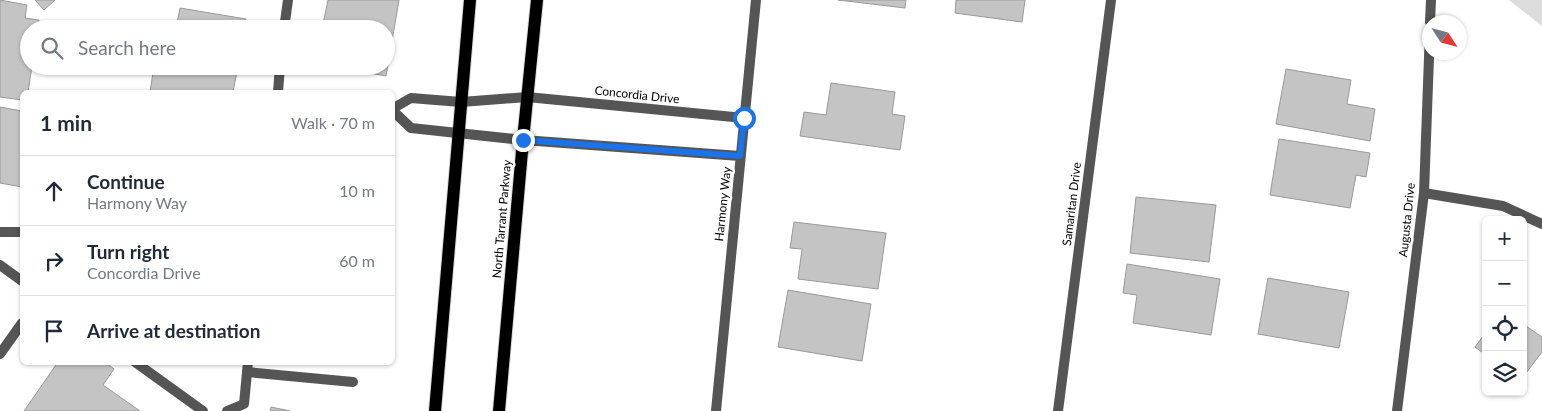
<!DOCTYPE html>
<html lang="en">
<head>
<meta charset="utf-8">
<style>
	body { margin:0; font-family:Lato,sans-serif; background:#f6f6f7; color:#1f2937 }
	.controls { position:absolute; right:15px; bottom:15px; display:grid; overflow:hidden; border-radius:8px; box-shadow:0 1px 4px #0004 }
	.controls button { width:45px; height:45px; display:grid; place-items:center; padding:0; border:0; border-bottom:1px solid #e0e1e3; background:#fff; color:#1f2937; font:25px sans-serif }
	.compass { position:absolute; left:1422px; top:15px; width:45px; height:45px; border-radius:50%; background:#fff; box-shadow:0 1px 4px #0004; rotate:126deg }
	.stop { position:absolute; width:15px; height:15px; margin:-11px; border:4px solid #1a73e8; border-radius:50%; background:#fff }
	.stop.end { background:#1a73e8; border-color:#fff; box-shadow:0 1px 5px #0008 }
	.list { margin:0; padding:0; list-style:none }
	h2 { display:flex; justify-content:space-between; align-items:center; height:65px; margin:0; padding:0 20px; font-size:21px }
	h2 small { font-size:16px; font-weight:400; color:#747a83 }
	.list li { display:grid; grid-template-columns:32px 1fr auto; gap:15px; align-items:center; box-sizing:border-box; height:70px; padding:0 20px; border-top:1px solid #e0e1e3 }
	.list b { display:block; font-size:19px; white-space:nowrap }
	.list p { margin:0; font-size:16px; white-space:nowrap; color:#747a83 }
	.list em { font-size:16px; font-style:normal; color:#747a83 }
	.icon { flex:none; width:28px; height:28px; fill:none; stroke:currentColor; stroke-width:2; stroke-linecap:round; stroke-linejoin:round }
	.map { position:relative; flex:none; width:1542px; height:411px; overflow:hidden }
	.search { position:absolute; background:#fff; box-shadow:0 1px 4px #0004; left:20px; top:20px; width:375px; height:55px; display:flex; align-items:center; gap:12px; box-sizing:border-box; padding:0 18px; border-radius:28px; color:#747a83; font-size:19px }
	.panel { position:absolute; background:#fff; box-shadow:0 1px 4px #0004; left:20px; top:90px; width:375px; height:275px; border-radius:8px }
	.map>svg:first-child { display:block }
</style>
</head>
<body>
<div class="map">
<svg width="1542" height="411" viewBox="0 0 1542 411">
	<rect width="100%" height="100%" fill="#fff"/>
	<path fill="#dcdcdc" d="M1509,0h33v26z"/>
	<g fill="#c4c4c4" stroke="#999">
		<path d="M0,0l27,5 -2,13 14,2 -1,9h-9v37h3l-4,26h-6v8l-22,-3z"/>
		<path d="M35,0h20l-11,10z"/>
		<path d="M328,0h71l-13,76 -55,-10h55v-37h-64z"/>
		<path d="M838,0h68l-1,8z"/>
		<path d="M956,0h69l-3,22 -67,-9z"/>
		<path d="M180,8l66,11 -2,10h-84l2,-8 15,2z"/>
		<path d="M154,66h84l-5,26h-83z"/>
		<path d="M1286,69l65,11 -4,24 28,5 -5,32 -94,-17z"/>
		<path d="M831,83l64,9 -3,22 13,2 -5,34 -100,-14 4,-24 22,3z"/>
		<path d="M0,107l22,4v76l-22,-4z"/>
		<path d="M1279,139l91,14 -4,24 -10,-2 -6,33 -80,-13z"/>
		<path d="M1136,197l80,8 -7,57 -79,-9z"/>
		<path d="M794,222l92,11 -8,56 -80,-10 4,-30 -12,-1z"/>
		<path d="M1127,264l93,15 -9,56 -78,-12 4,-28 -14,-2z"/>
		<path d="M1268,278l81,14 -10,56 -81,-14z"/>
		<path d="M788,290l83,14 -9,57 -84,-14z"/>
		<path d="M1523,324l19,13v15l-19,25z"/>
		<path d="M1486,332v23l-11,-8z"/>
		<path d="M58,362h47l9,7 -11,16 37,26h-116z"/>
		<path d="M271,407l19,4h-20z"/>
	</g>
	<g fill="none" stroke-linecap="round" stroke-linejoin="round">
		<g stroke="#dbdbdb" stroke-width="14">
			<g id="primary">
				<path d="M435,411l35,-411"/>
				<path d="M499,411l24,-271 14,-140"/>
			</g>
		</g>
		<g stroke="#555" stroke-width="10">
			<path d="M284,29l4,-29"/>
			<path d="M278,92l2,-26"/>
			<path d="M392,109l19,-11 50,4 66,-5"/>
			<path d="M392,110l19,18 112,12"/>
			<path d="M0,232h22"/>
			<path d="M0,265l22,16"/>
			<path d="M0,354l22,-31"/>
			<path d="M135,362l68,49"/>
			<path d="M247,372l106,10"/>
			<path d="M227,411l17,-7 4,-42"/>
		</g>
		<g stroke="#555" stroke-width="10">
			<path d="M1430,22l1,-22"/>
			<path d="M527,97l217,21"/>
			<path d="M523,140l217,16"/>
			<path d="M1424,193l79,13 39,18"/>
			<path d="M716,411l40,-411"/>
			<path d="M1058,411l53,-411"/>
			<path d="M1397,411l27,-218 6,-163"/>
		</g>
		<use href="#primary" stroke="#000" stroke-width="12"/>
	</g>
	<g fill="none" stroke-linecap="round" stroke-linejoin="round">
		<path stroke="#1a73e8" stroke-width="6" d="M523,140l217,16 4,-38"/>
	</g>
	<g text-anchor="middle" stroke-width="5" stroke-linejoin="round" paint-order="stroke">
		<g font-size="12" fill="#000" stroke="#fff">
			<text transform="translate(637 95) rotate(6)" y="4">Concordia Drive</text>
			<text transform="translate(723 204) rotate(-84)" y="4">Harmony Way</text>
			<text transform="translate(1072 204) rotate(-83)" y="4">Samaritan Drive</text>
			<text transform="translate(502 219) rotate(-85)" y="4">North Tarrant Parkway</text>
			<text transform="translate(1407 220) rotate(-84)" y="4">Augusta Drive</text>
		</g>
	</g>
</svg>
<div class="controls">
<button>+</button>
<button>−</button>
<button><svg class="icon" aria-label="locate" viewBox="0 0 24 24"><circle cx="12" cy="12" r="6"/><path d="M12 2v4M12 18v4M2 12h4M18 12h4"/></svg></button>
<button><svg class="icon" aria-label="layers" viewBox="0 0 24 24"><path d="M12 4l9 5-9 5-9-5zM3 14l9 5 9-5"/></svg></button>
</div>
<svg class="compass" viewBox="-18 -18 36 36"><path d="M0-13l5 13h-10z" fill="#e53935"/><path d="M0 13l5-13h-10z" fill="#747a83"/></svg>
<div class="stop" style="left:744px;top:118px"></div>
<div class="stop end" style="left:523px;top:140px"></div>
<div class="search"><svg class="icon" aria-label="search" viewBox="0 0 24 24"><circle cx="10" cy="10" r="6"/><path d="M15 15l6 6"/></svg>Search here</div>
<section class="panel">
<h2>1 min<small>Walk · 70 m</small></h2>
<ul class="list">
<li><svg class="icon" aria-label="ahead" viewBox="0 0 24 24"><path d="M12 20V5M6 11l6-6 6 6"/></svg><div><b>Continue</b><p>Harmony Way</p></div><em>10 m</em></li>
<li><svg class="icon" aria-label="right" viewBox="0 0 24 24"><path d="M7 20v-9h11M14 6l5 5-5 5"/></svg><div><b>Turn right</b><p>Concordia Drive</p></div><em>60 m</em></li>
<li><svg class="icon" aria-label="arrive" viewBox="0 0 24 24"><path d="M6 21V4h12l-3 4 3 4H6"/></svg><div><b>Arrive at destination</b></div></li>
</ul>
</section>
</div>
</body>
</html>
